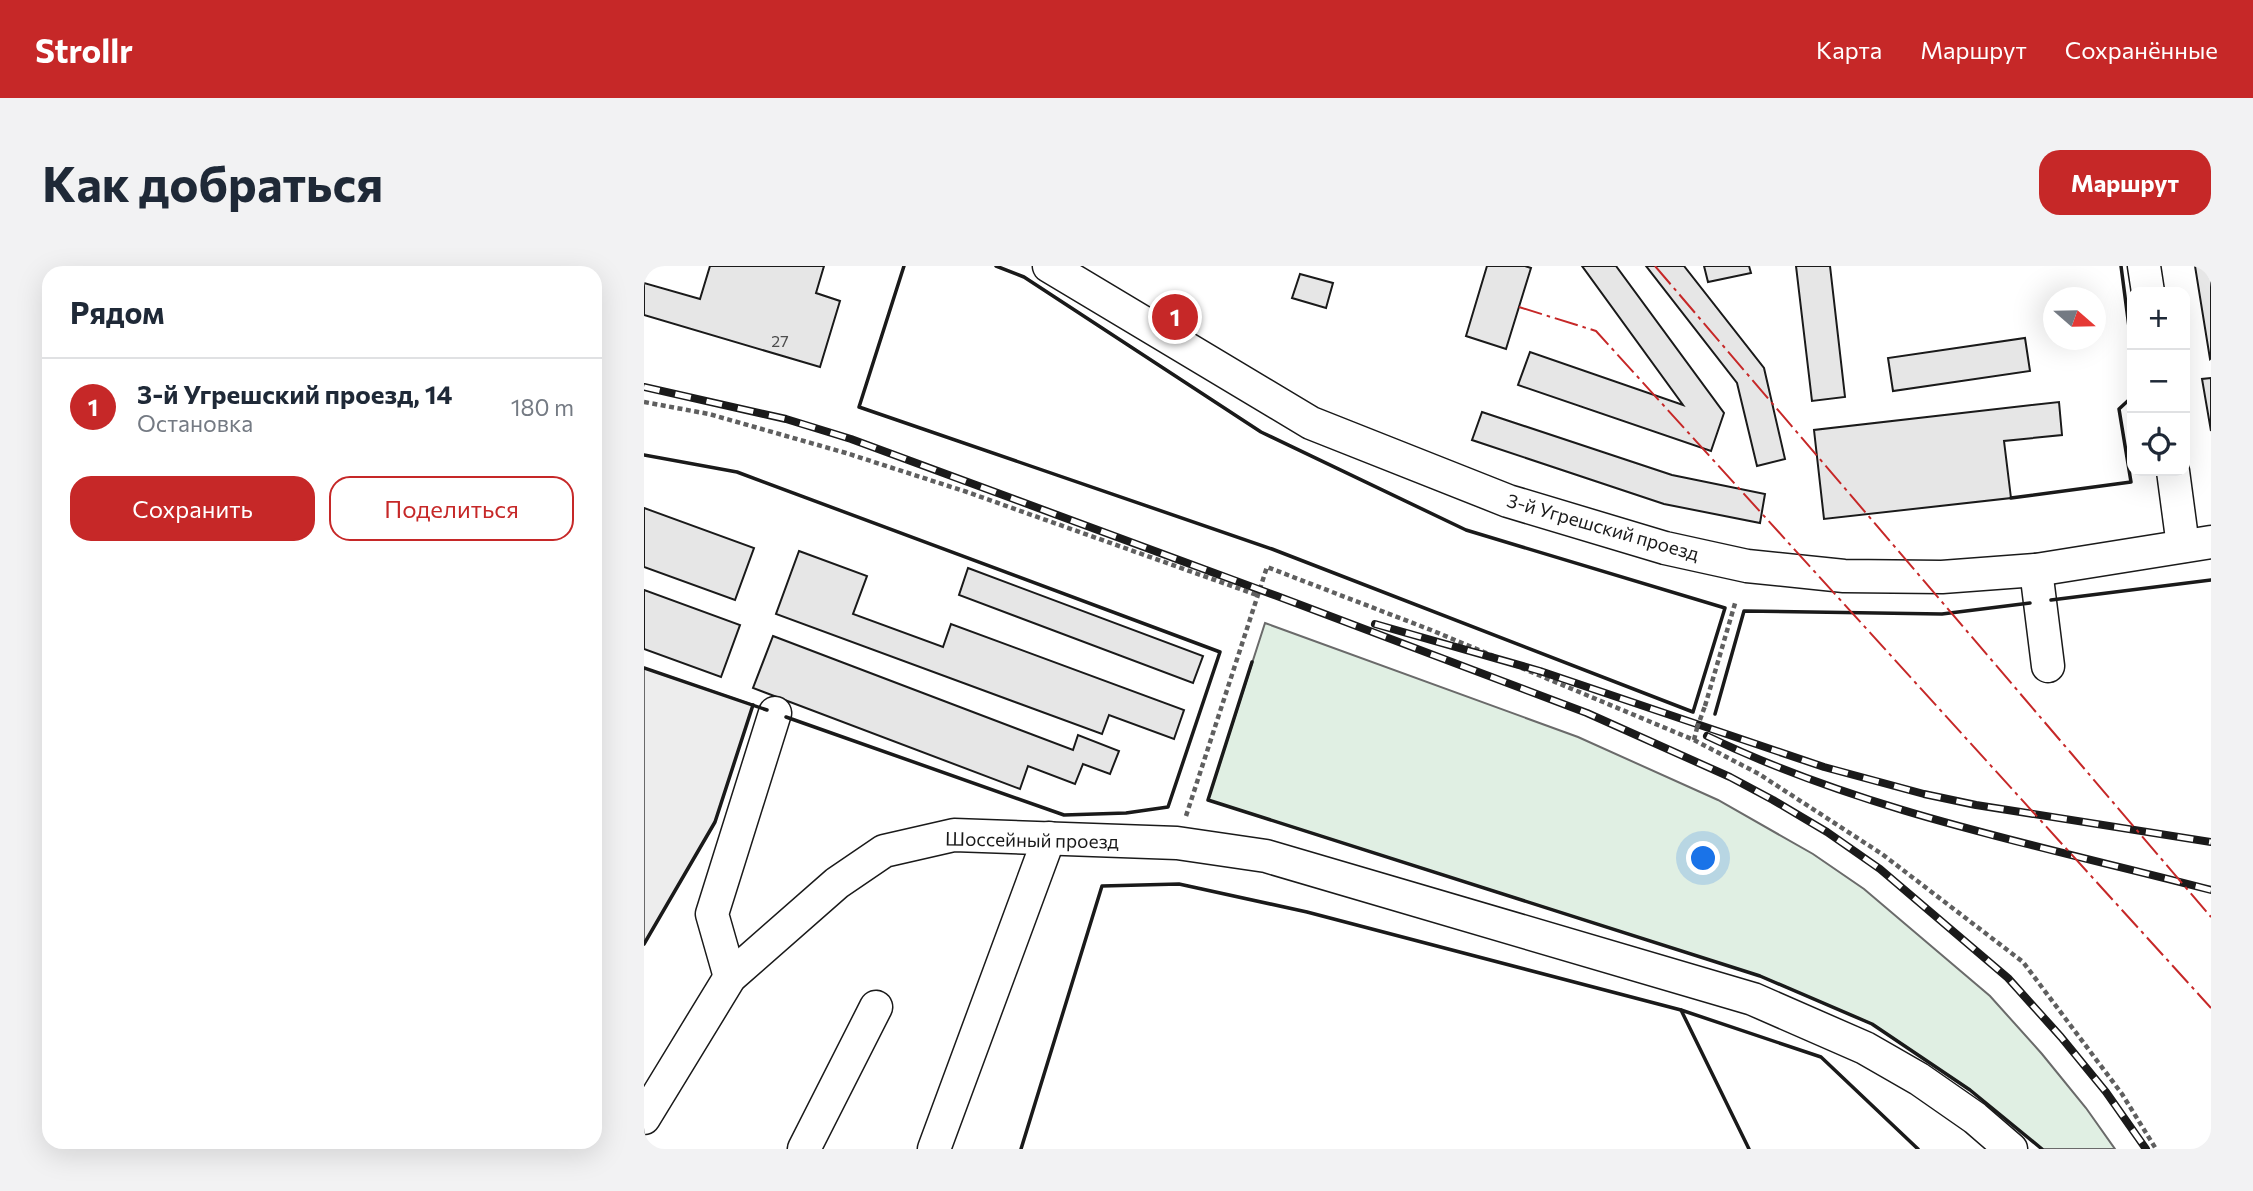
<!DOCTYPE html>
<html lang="ru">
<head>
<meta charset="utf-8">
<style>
	body { margin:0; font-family:Commissioner,sans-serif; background:#f2f2f3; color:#1f2937 }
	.controls { position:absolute; right:21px; top:21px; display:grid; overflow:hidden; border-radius:14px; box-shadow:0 7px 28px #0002 }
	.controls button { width:63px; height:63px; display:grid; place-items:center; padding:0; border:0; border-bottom:2px solid #e0e1e3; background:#fff; color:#1f2937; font:35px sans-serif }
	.compass { position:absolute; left:1399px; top:21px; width:63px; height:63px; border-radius:50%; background:#fff; box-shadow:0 7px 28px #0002; rotate:110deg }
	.you { position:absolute; left:1060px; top:593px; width:24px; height:24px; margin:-18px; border:5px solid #fff; border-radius:50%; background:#1a73e8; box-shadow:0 0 0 10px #1a73e833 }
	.badge { display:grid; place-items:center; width:46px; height:46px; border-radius:50%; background:#c62828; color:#fff; font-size:23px; font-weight:700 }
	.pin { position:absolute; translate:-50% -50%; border:4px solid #fff; box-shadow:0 2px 7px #0006 }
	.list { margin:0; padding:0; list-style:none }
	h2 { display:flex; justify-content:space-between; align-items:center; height:91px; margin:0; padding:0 28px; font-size:30px }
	h2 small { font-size:23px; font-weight:400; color:#747a83 }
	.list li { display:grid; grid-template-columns:46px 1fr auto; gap:21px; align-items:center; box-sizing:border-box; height:98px; padding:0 28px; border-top:2px solid #e0e1e3 }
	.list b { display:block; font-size:26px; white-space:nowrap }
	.list p { margin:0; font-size:23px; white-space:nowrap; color:#747a83 }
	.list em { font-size:23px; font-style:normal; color:#747a83 }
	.actions { display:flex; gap:14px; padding:21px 28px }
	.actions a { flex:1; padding:16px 0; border:2px solid #c62828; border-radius:21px; text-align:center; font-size:24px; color:#c62828 }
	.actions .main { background:#c62828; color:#fff }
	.icon { flex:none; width:38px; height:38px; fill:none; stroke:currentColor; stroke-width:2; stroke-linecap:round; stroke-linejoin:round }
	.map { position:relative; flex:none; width:1567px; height:883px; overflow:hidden; border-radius:21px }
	header { display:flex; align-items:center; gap:42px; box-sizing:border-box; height:98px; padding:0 35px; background:#c62828; color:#fff }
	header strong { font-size:33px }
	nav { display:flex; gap:38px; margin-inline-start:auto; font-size:24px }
	.intro { display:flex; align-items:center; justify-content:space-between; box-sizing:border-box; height:168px; padding:0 42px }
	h1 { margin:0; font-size:49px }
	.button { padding:18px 32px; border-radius:21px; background:#c62828; color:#fff; font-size:24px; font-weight:700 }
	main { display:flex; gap:42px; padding:0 42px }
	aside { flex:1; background:#fff; border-radius:21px; box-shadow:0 7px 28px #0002 }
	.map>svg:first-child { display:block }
</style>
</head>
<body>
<header>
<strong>Strollr</strong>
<nav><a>Карта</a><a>Маршрут</a><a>Сохранённые</a></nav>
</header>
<div class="intro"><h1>Как добраться</h1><a class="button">Маршрут</a></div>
<main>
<aside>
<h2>Рядом<small></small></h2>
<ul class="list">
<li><span class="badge">1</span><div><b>3-й Угрешский проезд, 14</b><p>Остановка</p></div><em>180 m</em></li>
</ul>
<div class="actions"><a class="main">Сохранить</a><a>Поделиться</a></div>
</aside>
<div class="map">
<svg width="1567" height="883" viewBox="0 0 1567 883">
	<rect width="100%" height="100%" fill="#fff"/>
	<path fill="#e0efe3" stroke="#6a6a6a" stroke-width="2" d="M621,357l313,114 140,63 95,54 51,35 126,107 52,58 44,54 29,41h-73l-72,-59 -98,-66 -112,-48 -552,-176z"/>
	<path fill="#ededed" stroke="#6a6a6a" stroke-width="2" d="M0,402l109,37 -38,117 -71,122z"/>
	<g fill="#e6e6e6" stroke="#1a1a1a" stroke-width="2">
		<path d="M66,0h114l-8,27 24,8 -20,66 -176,-52v-32l56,16z"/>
		<path d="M843,0h38l6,2 -25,81 -40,-13z"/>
		<path d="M938,0h34l108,147 -13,38 -193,-66 12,-33 153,53z"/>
		<path d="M1002,0h38l80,102 21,91 -28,7 -20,-83z"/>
		<path d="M1060,0h45l2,7 -43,9z"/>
		<path d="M1152,0h34l15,131 -33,4z"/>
		<path d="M1551,0h16v92l-1,1z"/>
		<path d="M656,8l33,9 -7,25 -34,-10z"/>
		<path d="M1381,72l5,33 -137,20 -5,-33z"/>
		<path d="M1567,112v53l-9,-52z"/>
		<path d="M1415,136l3,33 -58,6 7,57 -187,21 -10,-89z"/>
		<path d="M838,146l190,63 93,19 -5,29 -96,-19 -192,-64z"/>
		<path d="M0,242l110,40 -19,52 -91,-33z"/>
		<path d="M155,285l68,25 -14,38 90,33 8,-23 233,86 -10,29 -65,-24 -7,19 -326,-120z"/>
		<path d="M324,302l235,88 -10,27 -234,-88z"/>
		<path d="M0,324l96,35 -19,52 -77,-28z"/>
		<path d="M129,370l300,114 5,-15 41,16 -9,23 -27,-10 -8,20 -47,-18 -8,23 -267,-101z"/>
	</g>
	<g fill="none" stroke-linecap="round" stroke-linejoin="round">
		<g stroke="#1a1a1a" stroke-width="35">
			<g id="minor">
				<path d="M405,0l262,157 197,78 157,47 82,18 97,10 98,1 94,-7 175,-28"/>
				<path d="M1500,0l4,26"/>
				<path d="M1529,205l10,75"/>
				<path d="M1392,304l12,96"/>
				<path d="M86,711l-18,-63 63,-201"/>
				<path d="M0,852l86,-141 107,-94 47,-32 70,-16 223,8 89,13 487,143 112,49 54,31 56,39 36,31"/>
				<path d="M160,883l72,-142"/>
				<path d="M290,883l115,-311"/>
			</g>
		</g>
		<g stroke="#5f5f5f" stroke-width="4.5" stroke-dasharray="5 3.5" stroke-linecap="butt">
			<path d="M0,136l65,12 137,39 121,39 290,103"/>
			<path d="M1061,440l31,-106"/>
			<path d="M1050,474l3,-12"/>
			<path d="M542,550l81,-249 164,63 263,110 65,34 123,80 141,108 99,132 34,55"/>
		</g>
		<use href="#minor" stroke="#fff" stroke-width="32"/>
		<g stroke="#1a1a1a" stroke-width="8">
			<g id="rail">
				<path d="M0,121l142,32 65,20 426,157 310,117 143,64 43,23 54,32 53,37 128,109 53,59 45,55 40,57"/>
				<path d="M731,358l165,47 284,96 100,27 52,11 235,37"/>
				<path d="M1063,470c158,76 335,110 504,154"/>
			</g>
		</g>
		<use href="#rail" stroke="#fff" stroke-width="5" stroke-dasharray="16" stroke-linecap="butt"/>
		<path stroke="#5f5f5f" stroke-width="4.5" stroke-dasharray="5 3.5" stroke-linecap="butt" d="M1053,462l8,-22"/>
		<g stroke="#1a1a1a" stroke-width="3.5">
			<path d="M260,0l-45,141 413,142 421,163 32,-104 -259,-78 -205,-98 -237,-155 -28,-11"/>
			<path d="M1477,0l11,84"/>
			<path d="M0,189l93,17 483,180 -52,155 -42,6 -62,2 -278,-98"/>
			<path d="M1367,232l120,-16 -12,-73 13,-12"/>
			<path d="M1407,334l160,-20"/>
			<path d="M608,396l-44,138 552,176 112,48 98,66 72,59"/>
			<path d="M0,402l123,42"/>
			<path d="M1071,448l29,-103 198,3 88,-11"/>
			<path d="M0,678l71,-122 38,-117"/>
			<path d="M1037,744l68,139"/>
			<path d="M377,883l81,-263 77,-2 128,28 374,98 140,47 97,92"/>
		</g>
		<g stroke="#c62828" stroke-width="2" stroke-dasharray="24 5 3.5 5" stroke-linecap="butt">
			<path d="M1011,0l556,651"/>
			<path d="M875,41l77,24 615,677"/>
		</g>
	</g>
	<g text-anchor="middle" stroke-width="5" stroke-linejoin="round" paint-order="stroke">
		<g font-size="16" fill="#4d4d4d">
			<text x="136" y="81">27</text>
		</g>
		<g font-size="19" fill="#1a1a1a" stroke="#fff">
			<text transform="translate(959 261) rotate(16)" y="7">3-й Угрешский проезд</text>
			<text transform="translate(388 574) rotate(1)" y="7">Шоссейный проезд</text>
		</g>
	</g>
</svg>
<div class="controls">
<button>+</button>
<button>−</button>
<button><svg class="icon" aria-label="locate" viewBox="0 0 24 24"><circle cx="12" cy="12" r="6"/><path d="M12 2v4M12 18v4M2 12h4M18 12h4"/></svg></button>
</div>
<svg class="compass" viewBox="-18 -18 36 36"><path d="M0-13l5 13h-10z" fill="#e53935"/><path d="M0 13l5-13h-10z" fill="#747a83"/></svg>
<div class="you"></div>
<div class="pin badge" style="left:531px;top:51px">1</div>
</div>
</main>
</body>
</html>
